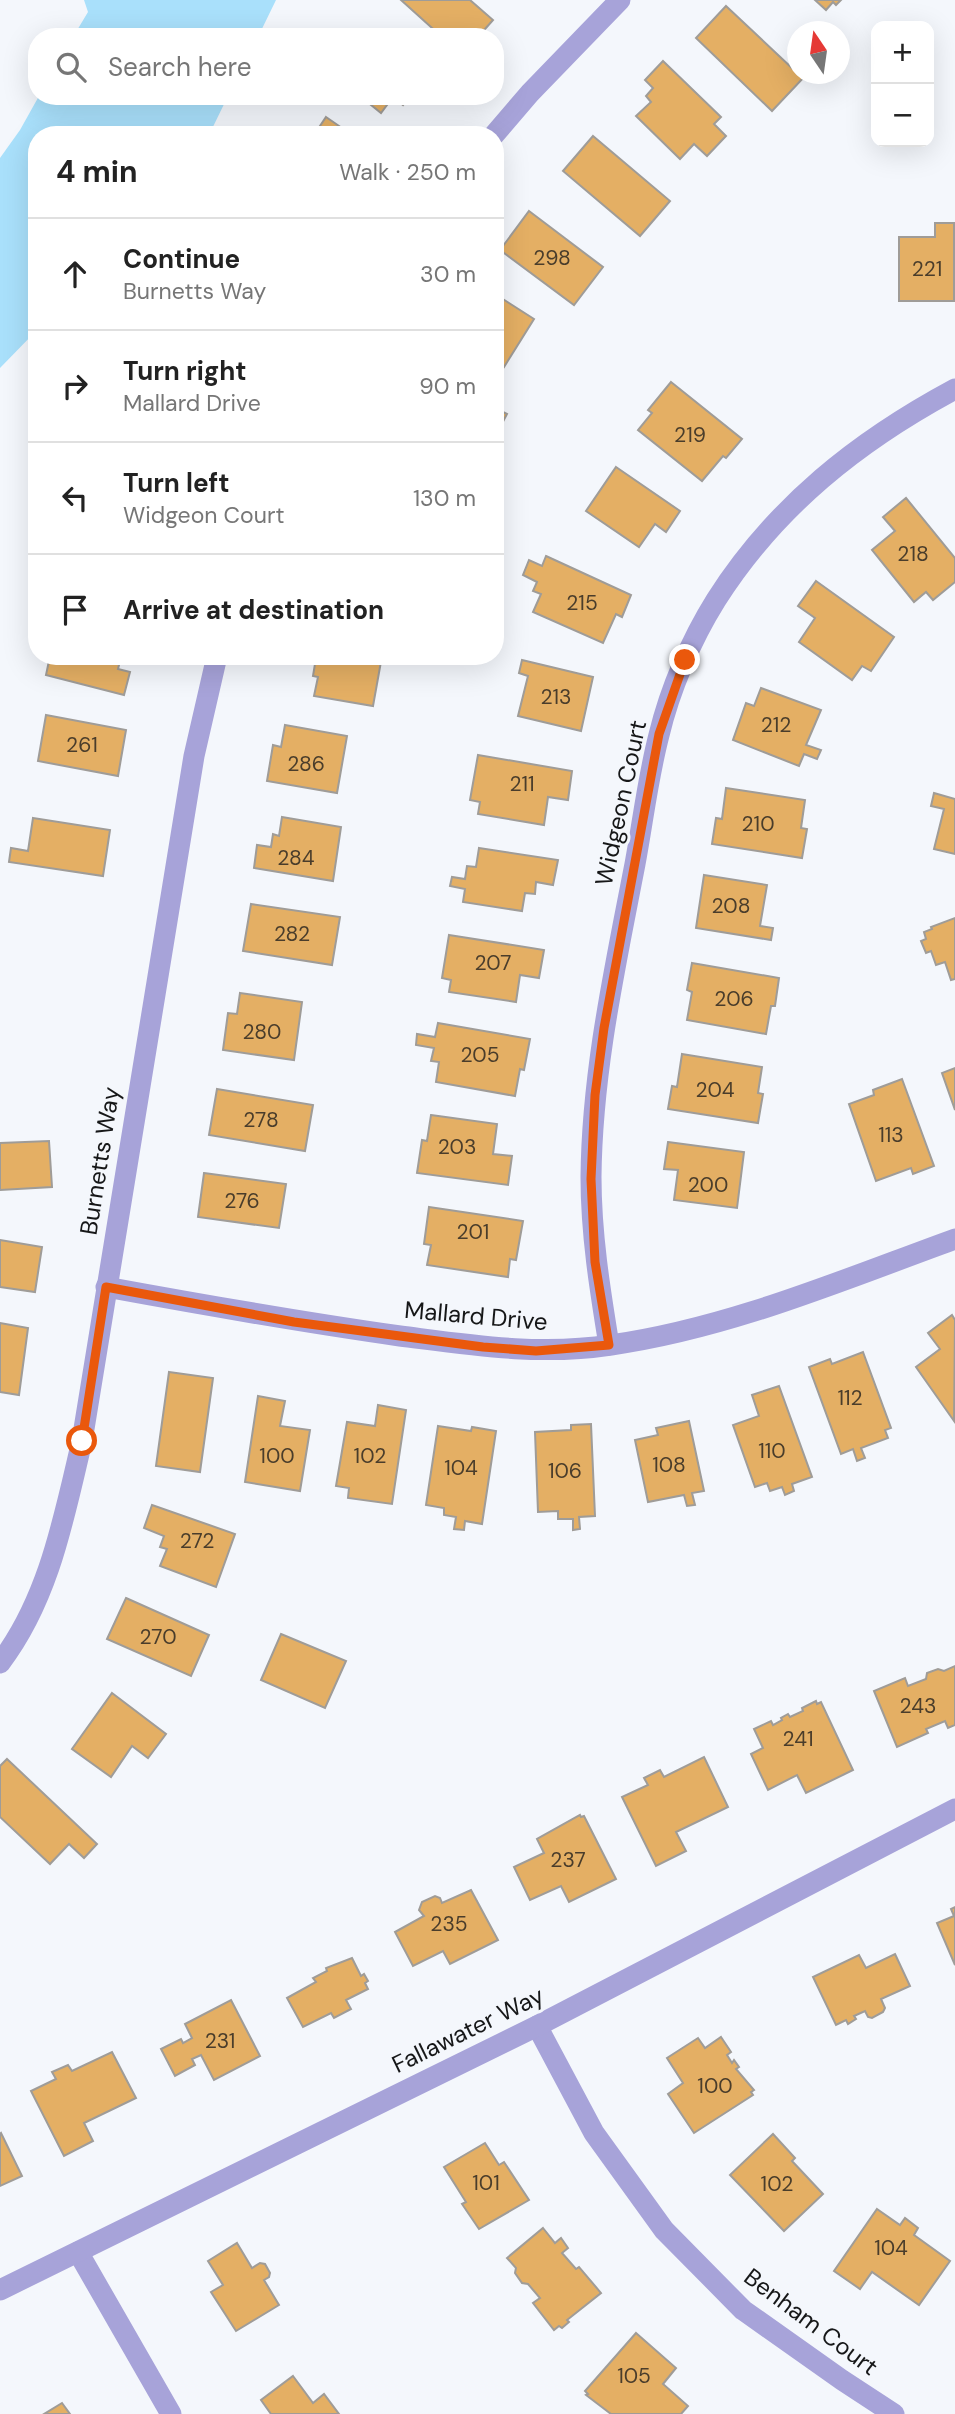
<!DOCTYPE html>
<html lang="en">
<head>
<meta charset="utf-8">
<style>
	body { margin:0; font-family:"DM Sans",sans-serif; background:#f2f2f2; color:#222 }
	.controls { position:absolute; right:21px; top:21px; display:grid; overflow:hidden; border-radius:14px; box-shadow:0 7px 28px #0002 }
	.controls button { width:63px; height:63px; display:grid; place-items:center; padding:0; border:0; border-bottom:2px solid #e0e0e0; background:#fff; color:#222; font:35px sans-serif }
	.compass { position:absolute; left:787px; top:21px; width:63px; height:63px; border-radius:50%; background:#fff; box-shadow:0 7px 28px #0002; rotate:347deg }
	.stop { position:absolute; width:21px; height:21px; margin:-16px; border:5px solid #ea580c; border-radius:50%; background:#fff }
	.stop.end { background:#ea580c; border-color:#fff; box-shadow:0 2px 7px #0008 }
	.list { margin:0; padding:0; list-style:none }
	h2 { display:flex; justify-content:space-between; align-items:center; height:91px; margin:0; padding:0 28px; font-size:30px }
	h2 small { font-size:23px; font-weight:400; color:#767676 }
	.list li { display:grid; grid-template-columns:46px 1fr auto; gap:21px; align-items:center; box-sizing:border-box; height:112px; padding:0 28px; border-top:2px solid #e0e0e0 }
	.list b { display:block; font-size:26px; white-space:nowrap }
	.list p { margin:0; font-size:23px; white-space:nowrap; color:#767676 }
	.list em { font-size:23px; font-style:normal; color:#767676 }
	.icon { flex:none; width:38px; height:38px; fill:none; stroke:currentColor; stroke-width:2; stroke-linecap:round; stroke-linejoin:round }
	.map { position:relative; flex:none; width:955px; height:2414px; overflow:hidden }
	.search { position:absolute; background:#fff; box-shadow:0 7px 28px #0002; left:28px; top:28px; width:476px; height:77px; display:flex; align-items:center; gap:18px; box-sizing:border-box; padding:0 24px; border-radius:28px; color:#767676; font-size:26px }
	.panel { position:absolute; background:#fff; box-shadow:0 7px 28px #0002; left:28px; top:126px; width:476px; height:539px; border-radius:28px }
	.map>svg:first-child { display:block }
</style>
</head>
<body>
<div class="map">
<svg width="955" height="2414" viewBox="0 0 955 2414">
	<rect width="100%" height="100%" fill="#f4f7fc"/>
	<g fill="#a9e0fb">
		<path d="M84,0h192l-18,37h-185l15,-25z"/>
		<path d="M39,96h189l-19,39h-172v195l-37,38v-210l20,-28z"/>
	</g>
	<g fill="#e4af64" stroke="#9f9c98" stroke-width="2">
		<path d="M401,0h69l23,20 -15,17h-36z"/>
		<path d="M815,0h26l-5,5 -3,-3 -7,8z"/>
		<path d="M726,6l67,63 3,-3 1,1v7l9,1 -34,36 -76,-73z"/>
		<path d="M363,30l8,6 4,1h-18z"/>
		<path d="M663,61l58,56 -7,7 12,12 -19,20 -13,-12 -14,15 -44,-43 15,-14 -5,-6 7,-8 -8,-8z"/>
		<path d="M360,96h50l-7,9 -10,-8 -12,16z"/>
		<path d="M412,96h15l-6,7z"/>
		<path d="M326,117l26,18h-38z"/>
		<path d="M593,136l77,65 -30,35 -77,-65z"/>
		<path d="M529,211l74,56 -29,38 -74,-55z"/>
		<path d="M935,223h19v78h-55v-64h36z"/>
		<path d="M495,294l39,25 -30,48 -9,-6z"/>
		<path d="M671,382l71,57 -16,19 -3,-2 -21,25 -64,-51 14,-17 -4,-3z"/>
		<path d="M495,408l12,6 -12,23z"/>
		<path d="M616,467l64,44 -14,21 -11,-8 -16,23 -53,-36z"/>
		<path d="M906,498l49,60v24l-22,18 -7,-8 -12,10 -42,-52 23,-19 -12,-14z"/>
		<path d="M546,556l85,39 -9,22 -6,-3 -13,29 -70,-31 8,-18 -8,-3 4,-9 -14,-7 6,-15 13,6z"/>
		<path d="M816,581l78,56 -23,34 -9,-5 -10,14 -53,-38 16,-24 -17,-12z"/>
		<path d="M50,656l71,1 -3,12 12,3 -6,23 -78,-20z"/>
		<path d="M301,656h81l-9,50 -59,-10 4,-19 -5,-1 2,-12 -15,-3z"/>
		<path d="M522,660l71,17 -12,54 -63,-15 10,-40 -9,-3z"/>
		<path d="M761,688l60,22 -15,35 15,5 -4,9 -13,-5 -5,12 -66,-26 13,-37 8,3z"/>
		<path d="M46,715l80,15 -8,46 -80,-15z"/>
		<path d="M285,725l62,11 -10,57 -70,-12 6,-36 8,2z"/>
		<path d="M478,755l94,16 -4,29 -20,-3 -4,28 -66,-11 2,-12 -10,-2z"/>
		<path d="M726,788l79,12 -4,28 6,1 -5,29 -90,-14 4,-26 6,1z"/>
		<path d="M934,793l21,6v55l-21,-5 10,-40 -13,-3z"/>
		<path d="M282,817l59,10 -8,54 -79,-13 3,-23 14,2 2,-13 6,2z"/>
		<path d="M33,818l77,12 -7,46 -94,-14 2,-14 17,3z"/>
		<path d="M479,848l79,12 -5,25 -17,-3 -1,12 -10,-1 -3,18 -59,-9 2,-13 -15,-3 2,-9 13,2 2,-13 9,1z"/>
		<path d="M704,875l63,10 -7,41 13,2 -2,12 -75,-12z"/>
		<path d="M251,904l89,13 -8,48 -89,-14z"/>
		<path d="M955,918v61l-4,1 -6,-18 -9,3 -5,-14 -5,2 -5,-12 5,-2 -2,-7 8,-3 -1,-2z"/>
		<path d="M449,935l95,15 -5,28 -19,-3 -4,27 -67,-10 2,-12 -9,-2z"/>
		<path d="M692,963l87,15 -4,28h-4l-5,28 -79,-14 5,-28 -5,-2z"/>
		<path d="M240,993l62,9 -8,58 -71,-10 5,-37 9,1z"/>
		<path d="M438,1023l92,16 -6,31 -4,-1 -5,27 -79,-14 3,-20 -8,-1 3,-13 -18,-3 1,-11 18,3z"/>
		<path d="M682,1054l80,13 -4,26 5,1 -5,29 -90,-14 4,-23 5,1z"/>
		<path d="M955,1068v42l-13,-37z"/>
		<path d="M902,1079l32,87 -21,8 -2,-6 -35,13 -27,-77 25,-9 -1,-5z"/>
		<path d="M217,1089l96,16 -8,46 -96,-16z"/>
		<path d="M431,1115l66,9 -4,30 19,2 -4,29 -91,-12 5,-33 5,1z"/>
		<path d="M49,1141l3,46 -52,3v-47z"/>
		<path d="M668,1142l76,10 -7,56 -63,-8 4,-30 -14,-1z"/>
		<path d="M204,1173l82,11 -7,44 -81,-11z"/>
		<path d="M429,1207l94,14 -7,39 -6,-1 -2,18 -81,-12 4,-20 -7,-1z"/>
		<path d="M0,1240l42,7 -7,45 -35,-5z"/>
		<path d="M952,1315l3,5 -1,101 -38,-54 24,-18 -12,-16z"/>
		<path d="M0,1323l28,5 -9,67 -19,-3z"/>
		<path d="M863,1352l28,76 -6,2 3,8 -27,10 4,10 -8,3 -4,-12 -12,5 -32,-87 21,-8 2,5z"/>
		<path d="M169,1372l44,6 -13,94 -44,-6z"/>
		<path d="M779,1386l33,91 -20,7 2,7 -9,4 -3,-8 -12,4 -3,-8 -12,4 -22,-62 26,-9 -7,-21z"/>
		<path d="M258,1396l27,5 -5,25 30,4 -10,61 -55,-9z"/>
		<path d="M378,1405l28,5 -14,94 -44,-6 1,-10 -13,-2 11,-64 28,4z"/>
		<path d="M689,1421l15,70 -12,2 3,12 -8,1 -3,-11 -36,7 -13,-62 23,-5 -2,-7z"/>
		<path d="M591,1424l4,92 -16,1 1,12 -7,1v-11h-15v-8l-20,1 -3,-80 36,-2v-5z"/>
		<path d="M438,1426l33,5 1,-4 24,4 -14,93 -17,-3 -1,9 -10,-1 2,-12 -12,-2v-7l-18,-3z"/>
		<path d="M152,1505l83,29 -19,53 -56,-21 7,-17 -7,-2 4,-11 -20,-8z"/>
		<path d="M126,1598l83,37 -18,41 -84,-37z"/>
		<path d="M281,1634l65,27 -21,47 -64,-28z"/>
		<path d="M955,1666v59l-7,3 -3,-7 -19,8 2,4 -31,14 -23,-56 31,-13 3,8 18,-7 1,-6 11,-4 6,2z"/>
		<path d="M112,1693l54,41 -18,24 -16,-12 -21,31 -39,-28z"/>
		<path d="M816,1701l1,3 4,-2 32,68 -47,23 -9,-18 -29,15 -17,-36 12,-6 -9,-19 17,-8 2,4 9,-5 -1,-2 7,-4 2,3 13,-6 -1,-3z"/>
		<path d="M704,1757l24,50 -52,25 10,19 -30,15 -34,-69 26,-12 -4,-7 16,-8 4,7z"/>
		<path d="M7,1759l90,85 -13,14 -15,-14 -19,20 -50,-47v-51z"/>
		<path d="M580,1815l1,2 3,-1 32,63 -47,23 -8,-16 -31,14 -16,-33 30,-14 -7,-14z"/>
		<path d="M471,1890l27,50 -48,24 -7,-13 -30,15 -18,-34 29,-16 -5,-6 3,-8 13,-6 5,2 2,5z"/>
		<path d="M955,1907v58l-18,-42 17,-7 -3,-7z"/>
		<path d="M895,1954l15,32 -29,13 4,9 -2,4 -11,6 -4,-1 -3,-6 -11,5 2,3 -8,5 -2,-4 -10,5 -23,-48 46,-22 7,13z"/>
		<path d="M352,1958l9,18 3,-2 4,7 -3,2 3,6 -22,11 5,9 -17,9 -3,-5 -28,14 -16,-29 29,-16 -3,-4 14,-7 -1,-3z"/>
		<path d="M231,2000l29,56 -46,24 -13,-25 -9,4 3,6 -20,11 -14,-27 20,-10 2,4 9,-5 -7,-14z"/>
		<path d="M721,2037l10,15 -4,3 5,8 2,-3 5,7 -3,2 18,21 -3,2 2,3 -59,38 -26,-39 15,-11 -16,-25 31,-20 7,10z"/>
		<path d="M112,2052l24,46 -52,25 9,18 -29,15 -33,-65 25,-12 -4,-7 16,-7 4,6z"/>
		<path d="M1,2133l21,43 -22,10v-52z"/>
		<path d="M773,2134l22,24 -3,3 31,33 -39,37 -54,-56z"/>
		<path d="M485,2143l14,22 5,-3 25,38 -50,29 -17,-25 4,-2 -22,-35z"/>
		<path d="M877,2209l23,16 5,-7 13,10 -4,7 36,26 -31,44 -47,-33 -12,17 -26,-18z"/>
		<path d="M543,2228l12,15 6,-5 7,10 -6,5 14,16 3,-2 22,26 -34,27 2,2 -7,6 -3,-2 -5,4 -21,-27 7,-5 -12,-14 -6,-1 -7,-10 1,-5 -9,-10z"/>
		<path d="M237,2243l15,25 8,-5 5,1 5,9 -1,4 -5,3 15,25 -43,26 -25,-39 12,-7 -15,-24z"/>
		<path d="M636,2333l40,35 -13,16 25,22 -7,8h-70l-25,-19 2,-1 -3,-3z"/>
		<path d="M293,2376l20,27 11,-9 15,20h-68l-10,-14z"/>
		<path d="M62,2403l8,11h-26z"/>
	</g>
	<g fill="none" stroke-linecap="round" stroke-linejoin="round">
		<g stroke="#a7a3d9" stroke-width="21">
			<path d="M494,135l36,-42 90,-93"/>
			<path d="M106,1287c98,18 195,35 294,49 71,9 139,20 211,9 119,-17 231,-65 344,-106"/>
			<path d="M609,1345c-9,-55 -18,-111 -18,-168 1,-106 24,-209 44,-313 8,-43 13,-87 24,-129 11,-46 32,-95 57,-135 60,-94 142,-159 239,-211"/>
			<path d="M0,1663c49,-64 64,-146 82,-222l112,-685 23,-100"/>
			<path d="M537,2026l57,107 70,97 79,80 99,70 52,34"/>
			<path d="M78,2252l93,162"/>
			<path d="M0,2290l537,-264 418,-217"/>
		</g>
	</g>
	<g fill="none" stroke-linecap="round" stroke-linejoin="round">
		<path stroke="#ea580c" stroke-width="9" d="M82,1441l24,-154 188,35 189,25 53,4 73,-6 -14,-83 -4,-83 4,-84 9,-67 55,-294 26,-74"/>
	</g>
	<g text-anchor="middle" stroke-width="6" stroke-linejoin="round" paint-order="stroke">
		<g font-size="21" fill="#4a3d2b">
			<text x="552" y="265">298</text>
			<text x="927" y="276">221</text>
			<text x="690" y="442">219</text>
			<text x="913" y="561">218</text>
			<text x="582" y="610">215</text>
			<text x="556" y="704">213</text>
			<text x="776" y="732">212</text>
			<text x="82" y="752">261</text>
			<text x="306" y="771">286</text>
			<text x="522" y="791">211</text>
			<text x="758" y="831">210</text>
			<text x="296" y="865">284</text>
			<text x="731" y="913">208</text>
			<text x="292" y="941">282</text>
			<text x="493" y="970">207</text>
			<text x="734" y="1006">206</text>
			<text x="262" y="1039">280</text>
			<text x="480" y="1062">205</text>
			<text x="715" y="1097">204</text>
			<text x="261" y="1127">278</text>
			<text x="891" y="1142">113</text>
			<text x="457" y="1154">203</text>
			<text x="708" y="1192">200</text>
			<text x="242" y="1208">276</text>
			<text x="473" y="1239">201</text>
			<text x="850" y="1405">112</text>
			<text x="772" y="1458">110</text>
			<text x="277" y="1463">100</text>
			<text x="370" y="1463">102</text>
			<text x="669" y="1472">108</text>
			<text x="461" y="1475">104</text>
			<text x="565" y="1478">106</text>
			<text x="197" y="1548">272</text>
			<text x="158" y="1644">270</text>
			<text x="918" y="1713">243</text>
			<text x="798" y="1746">241</text>
			<text x="568" y="1867">237</text>
			<text x="449" y="1931">235</text>
			<text x="220" y="2048">231</text>
			<text x="715" y="2093">100</text>
			<text x="486" y="2190">101</text>
			<text x="777" y="2191">102</text>
			<text x="891" y="2255">104</text>
			<text x="634" y="2383">105</text>
		</g>
		<g font-size="24" fill="#161718" stroke="#f4f7fc">
			<text transform="translate(621 803) rotate(-78)" y="8">Widgeon Court</text>
			<text transform="translate(100 1161) rotate(-81)" y="8">Burnetts Way</text>
			<text transform="translate(476 1316) rotate(5)" y="8">Mallard Drive</text>
			<text transform="translate(468 2030) rotate(-26)" y="8">Fallawater Way</text>
			<text transform="translate(811 2322) rotate(37)" y="8">Benham Court</text>
		</g>
	</g>
</svg>
<div class="controls">
<button>+</button>
<button>−</button>
</div>
<svg class="compass" viewBox="-18 -18 36 36"><path d="M0-13l5 13h-10z" fill="#e53935"/><path d="M0 13l5-13h-10z" fill="#767676"/></svg>
<div class="stop" style="left:82px;top:1441px"></div>
<div class="stop end" style="left:685px;top:660px"></div>
<div class="search"><svg class="icon" aria-label="search" viewBox="0 0 24 24"><circle cx="10" cy="10" r="6"/><path d="M15 15l6 6"/></svg>Search here</div>
<section class="panel">
<h2>4 min<small>Walk · 250 m</small></h2>
<ul class="list">
<li><svg class="icon" aria-label="ahead" viewBox="0 0 24 24"><path d="M12 20V5M6 11l6-6 6 6"/></svg><div><b>Continue</b><p>Burnetts Way</p></div><em>30 m</em></li>
<li><svg class="icon" aria-label="right" viewBox="0 0 24 24"><path d="M7 20v-9h11M14 6l5 5-5 5"/></svg><div><b>Turn right</b><p>Mallard Drive</p></div><em>90 m</em></li>
<li><svg class="icon" aria-label="left" viewBox="0 0 24 24"><path d="M17 20v-9H6M10 6l-5 5 5 5"/></svg><div><b>Turn left</b><p>Widgeon Court</p></div><em>130 m</em></li>
<li><svg class="icon" aria-label="arrive" viewBox="0 0 24 24"><path d="M6 21V4h12l-3 4 3 4H6"/></svg><div><b>Arrive at destination</b></div></li>
</ul>
</section>
</div>
</body>
</html>
